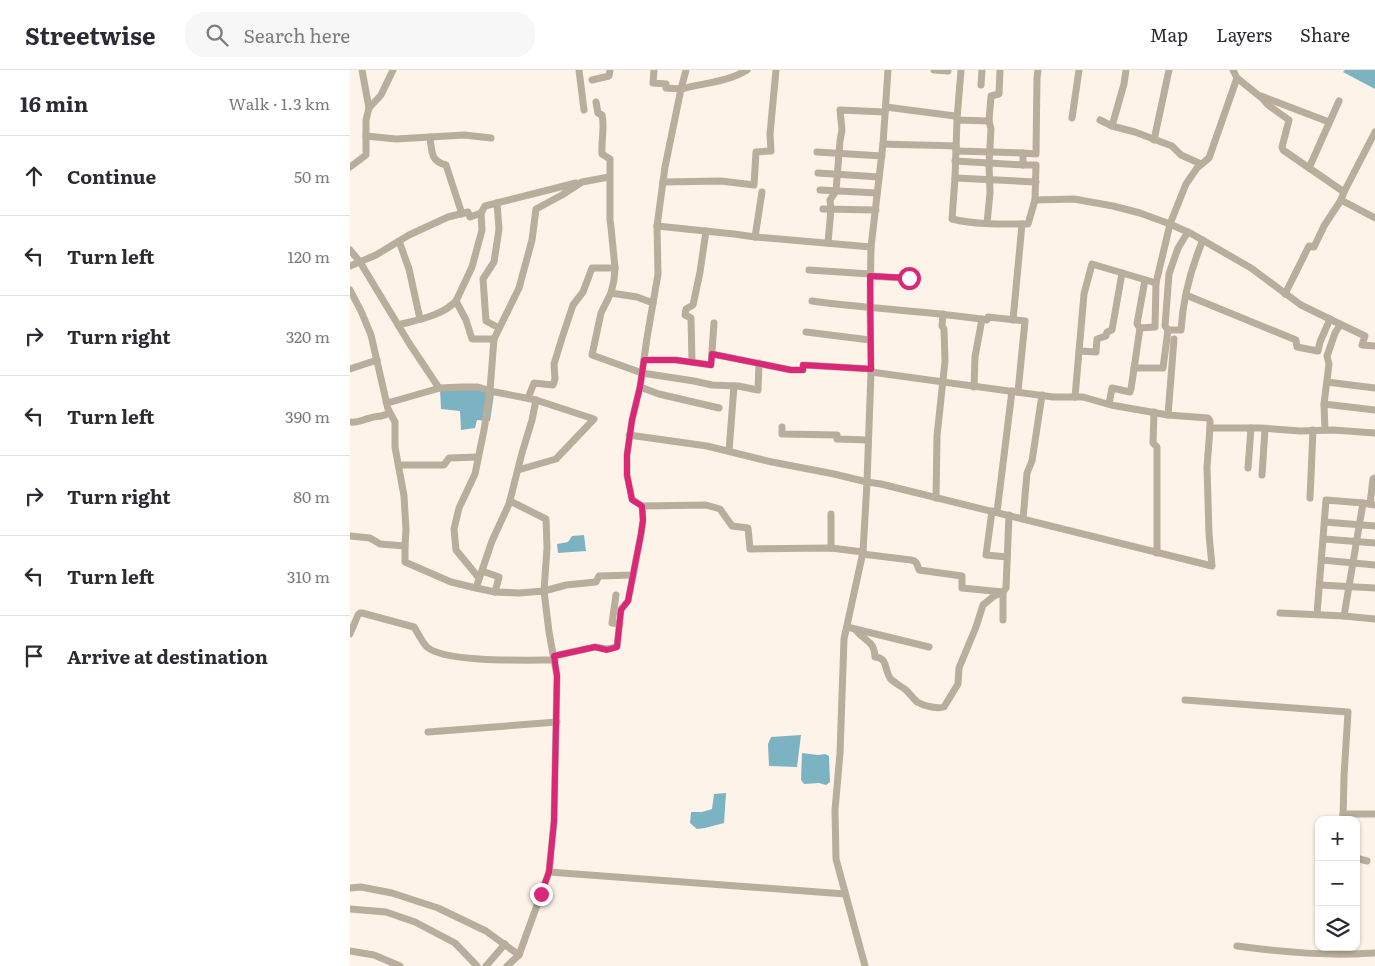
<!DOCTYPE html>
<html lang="en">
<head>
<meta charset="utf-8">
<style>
	body { margin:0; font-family:Literata,serif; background:#f7f7f7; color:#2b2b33 }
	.controls { position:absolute; right:15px; bottom:15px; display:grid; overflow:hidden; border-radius:10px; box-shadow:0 1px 4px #0004 }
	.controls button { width:45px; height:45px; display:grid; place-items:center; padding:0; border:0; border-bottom:1px solid #e1e1e2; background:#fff; color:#2b2b33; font:25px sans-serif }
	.stop { position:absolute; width:15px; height:15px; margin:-11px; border:4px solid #db2777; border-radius:50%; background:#fff }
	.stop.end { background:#db2777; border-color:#fff; box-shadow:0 1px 5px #0008 }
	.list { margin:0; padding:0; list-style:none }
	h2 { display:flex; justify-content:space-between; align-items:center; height:65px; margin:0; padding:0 20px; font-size:21px }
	h2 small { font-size:16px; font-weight:400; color:#7c7c81 }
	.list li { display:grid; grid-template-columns:32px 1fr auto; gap:15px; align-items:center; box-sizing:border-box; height:80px; padding:0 20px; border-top:1px solid #e1e1e2 }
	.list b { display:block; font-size:19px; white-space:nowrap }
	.list em { font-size:16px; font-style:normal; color:#7c7c81 }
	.icon { flex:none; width:28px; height:28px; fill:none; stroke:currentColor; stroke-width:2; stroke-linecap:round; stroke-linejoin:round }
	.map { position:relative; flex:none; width:1025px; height:896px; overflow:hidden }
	header { display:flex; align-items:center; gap:30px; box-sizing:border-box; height:70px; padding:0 25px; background:#fff; border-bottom:1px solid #e1e1e2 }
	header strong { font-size:24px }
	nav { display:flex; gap:28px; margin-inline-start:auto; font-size:18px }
	.search { width:350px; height:45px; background:#f7f7f7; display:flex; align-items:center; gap:12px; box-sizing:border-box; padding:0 18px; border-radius:20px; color:#7c7c81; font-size:19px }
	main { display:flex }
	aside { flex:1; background:#fff }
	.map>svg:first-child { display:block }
</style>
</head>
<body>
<header>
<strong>Streetwise</strong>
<div class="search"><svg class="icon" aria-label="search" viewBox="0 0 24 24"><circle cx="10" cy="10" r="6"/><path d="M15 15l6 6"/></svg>Search here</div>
<nav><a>Map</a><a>Layers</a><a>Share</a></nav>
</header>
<main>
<aside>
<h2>16 min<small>Walk · 1.3 km</small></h2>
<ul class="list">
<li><svg class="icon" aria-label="ahead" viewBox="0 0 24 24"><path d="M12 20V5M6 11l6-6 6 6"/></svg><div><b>Continue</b></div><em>50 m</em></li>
<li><svg class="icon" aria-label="left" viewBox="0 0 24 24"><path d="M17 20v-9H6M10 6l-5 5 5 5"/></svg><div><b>Turn left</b></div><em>120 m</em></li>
<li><svg class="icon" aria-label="right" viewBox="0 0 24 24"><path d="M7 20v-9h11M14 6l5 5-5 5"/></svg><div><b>Turn right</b></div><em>320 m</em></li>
<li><svg class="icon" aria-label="left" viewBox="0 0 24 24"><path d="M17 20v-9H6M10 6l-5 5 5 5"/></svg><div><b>Turn left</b></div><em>390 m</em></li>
<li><svg class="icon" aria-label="right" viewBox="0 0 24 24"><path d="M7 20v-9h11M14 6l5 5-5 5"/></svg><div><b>Turn right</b></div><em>80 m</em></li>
<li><svg class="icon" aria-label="left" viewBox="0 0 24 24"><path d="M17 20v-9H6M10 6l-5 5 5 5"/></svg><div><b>Turn left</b></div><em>310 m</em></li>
<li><svg class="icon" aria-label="arrive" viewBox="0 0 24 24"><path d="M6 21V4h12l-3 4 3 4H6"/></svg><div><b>Arrive at destination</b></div></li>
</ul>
</aside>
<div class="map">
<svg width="1025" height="896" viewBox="0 0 1025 896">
	<rect width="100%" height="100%" fill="#fdf3e9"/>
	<g fill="#7cb3c3">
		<path d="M995,0h30v19l-32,-17z"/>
		<path d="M128,318l16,6 -4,27 -13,-1 -2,8 -14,2 -1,-19 -19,-2 -1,-20z"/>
		<path d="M234,465l2,16 -28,2 -1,-9 11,-2 4,-6z"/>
		<path d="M451,665l-4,32 -28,-1 -1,-22 3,-7z"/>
		<path d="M452,683l16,2 7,-1 4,2 1,26 -4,3 -7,-2 -15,1 -3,-4z"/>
		<path d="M376,723l-2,30 -19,5 -8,1 -7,-6 1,-11h11l10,-3 2,-15z"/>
	</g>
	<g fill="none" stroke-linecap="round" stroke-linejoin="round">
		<g stroke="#b9ad9c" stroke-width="7">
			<path d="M12,0l7,38"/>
			<path d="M229,0l5,40"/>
			<path d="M304,0l-1,13 13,1v4l15,1 5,-19"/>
			<path d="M584,0l14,1"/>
			<path d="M650,0l-1,24 -8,2 -2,25 -32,-1 -2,58 -3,41c25,6 51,5 76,5l7,-24 1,-35h-13v-12l13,1 1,-76 1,-8"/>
			<path d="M887,8l26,21 5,6 21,15 -7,27 1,3 61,42 -3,8 34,18"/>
			<path d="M242,10l17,-4 1,-6"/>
			<path d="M631,15l1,-15"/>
			<path d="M911,26l68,26"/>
			<path d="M246,32l2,11 4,2c3,13 -1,26 0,39l8,5v61l1,7 4,41 -1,12 -3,13 -10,20 -9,42 50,18 52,8 18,4 26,1 20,4 1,-27"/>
			<path d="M536,37l69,9"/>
			<path d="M722,48l7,-48"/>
			<path d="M607,49l4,-49"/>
			<path d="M750,50l12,6 23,6 37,14 9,9 20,9"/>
			<path d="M762,56l12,-42 2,-14"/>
			<path d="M16,66l30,3 68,-4 27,3"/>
			<path d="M80,67c2,14 0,24 16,28l16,49"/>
			<path d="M804,70l15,-70"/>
			<path d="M533,74c24,1 48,1 73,2"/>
			<path d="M606,81l67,2"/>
			<path d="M467,82l65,4"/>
			<path d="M605,91l68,4"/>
			<path d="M0,97l16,-12v-35l3,-12 12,-13 12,-25"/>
			<path d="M959,98l30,-67"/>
			<path d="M468,103l61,4"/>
			<path d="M605,108l81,4"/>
			<path d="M313,112l58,-1 33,4 2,-33 15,-1 -1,-17 6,-64"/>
			<path d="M470,120l57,3"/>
			<path d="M994,122l31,-60"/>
			<path d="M685,130l39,-1 39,7 27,7 30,11 22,10 59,34 50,37 43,21 21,10 -3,9 13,1"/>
			<path d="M147,133l2,26 -5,33 -11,17 3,42 13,7"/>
			<path d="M473,139l53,1"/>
			<path d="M131,143l1,17 -10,37 -16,34 10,19 6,19h22"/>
			<path d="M637,153l3,-30 -1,-30 2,-34 -2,-8"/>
			<path d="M307,156l8,-59 16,-78c22,-6 47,-7 66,-19"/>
			<path d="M405,167l7,-45"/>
			<path d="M49,171l10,28 11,50"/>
			<path d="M478,173l3,-34 -1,-9 6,-9 4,-50 2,-11 -2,-20 45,2"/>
			<path d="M0,180l10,12 49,81 30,45"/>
			<path d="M0,196l26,-11 33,-20 39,-18 20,-5 2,5 11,-4 4,-7 91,-23"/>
			<path d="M459,200l61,4"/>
			<path d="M520,206l46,3"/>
			<path d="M0,220l11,21 10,24 17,74 7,13v25l9,49 2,34 -1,16 -25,-2 -10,-6 -20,-2"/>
			<path d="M261,223l26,4 16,6"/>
			<path d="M935,224l24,-48 5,1 10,-21 17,-26"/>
			<path d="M836,225l110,45 1,7 21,4 2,-9 10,-23"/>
			<path d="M462,231c58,8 117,10 175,19l1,-3 37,4 -7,71"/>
			<path d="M663,250l9,-96"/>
			<path d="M48,255c19,-5 44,-9 58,-24"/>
			<path d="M790,258l15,-1 1,-44"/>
			<path d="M818,260l-3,-4 4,-52 9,-26 10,-16"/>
			<path d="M456,262l64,8"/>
			<path d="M729,281l17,1 1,-13 9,-3 1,-4 5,-2 10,-57"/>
			<path d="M362,284l79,16h12v-5l68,4"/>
			<path d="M294,290h32l35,5 3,-42"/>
			<path d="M342,292l-1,-44 -6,-3 1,-6 7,-4 7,-33 6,-41"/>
			<path d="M784,298h29l5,-38h13c2,-31 10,-62 22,-90"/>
			<path d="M0,299l27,-9"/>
			<path d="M521,302l182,25h30l28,8 57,10 40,3 2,3v7h51l39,3 33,-1 42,3"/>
			<path d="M977,312l48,6"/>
			<path d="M290,317l19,7 60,14"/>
			<path d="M624,317l1,-30 7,-38"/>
			<path d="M725,327l9,-103 8,-30 64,19 14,-59 16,-40 11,-16 12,-10 28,-80 -4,-8"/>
			<path d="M178,328l6,-15 19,2 2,-6 -1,-15 8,-26 11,-33 10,-13 9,-24h23"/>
			<path d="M36,332h5l49,-14 21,-1h17l17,5 41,8 -4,20 -10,33 -13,51 -17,37 -16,47"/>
			<path d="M759,334l3,-16 18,4 1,-3 9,-61 -3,-4 8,-44"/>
			<path d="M974,334l51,6"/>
			<path d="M804,342l-1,31 4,4v106"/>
			<path d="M818,345l6,-76"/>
			<path d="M0,352c10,1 11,-2 20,-4 6,-2 13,-1 19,-5"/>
			<path d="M432,357v7l55,1v4l31,1"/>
			<path d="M975,360l-1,-26 5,-40 -2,-8 8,-23 5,-8"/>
			<path d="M279,365l78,11 65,16 62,12 33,8 14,2 331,82 -3,-32 -2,-67 3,-39"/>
			<path d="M379,381l5,-65"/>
			<path d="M49,395h45l5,-7 29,-1"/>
			<path d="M898,398l3,-40"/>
			<path d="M168,400l38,-11 38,-40 -58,-19"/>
			<path d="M912,405l3,-46"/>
			<path d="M586,428l1,-62 8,-75 -1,-32 -2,-3 1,-12"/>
			<path d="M960,428l3,-68"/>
			<path d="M160,431l36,18 1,29 -3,43 22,-6 30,-3 3,-6 34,-1"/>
			<path d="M1020,434l3,-25 2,-1"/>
			<path d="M292,436l64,-1 14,4 12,17 16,2 2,21 81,-1 32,4"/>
			<path d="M642,441l-6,44 21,2"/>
			<path d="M647,442l15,-121"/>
			<path d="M673,449l4,-46 5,-12 10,-66"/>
			<path d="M975,452l50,4"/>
			<path d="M974,469l51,4"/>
			<path d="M55,476v16l46,20 25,6 19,4 24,1 25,-2 5,41 8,44 -3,145 -5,51 -30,83 -12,11"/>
			<path d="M481,478v-34"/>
			<path d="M512,484l49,6c6,1 6,4 8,10l43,6v12l41,4 3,-4 3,-73"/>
			<path d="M972,490l53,5"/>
			<path d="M132,501l17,6 -4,15"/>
			<path d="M129,508l-23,-28 -2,-21 5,-21 16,-34 9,-44 6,-40 4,-51 25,-51 13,-48 4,-31 26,-14 20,-13 27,-5"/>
			<path d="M970,515l55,3"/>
			<path d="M266,525l-4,28 8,1"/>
			<path d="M930,543l64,3 31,3"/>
			<path d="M967,544l9,-114 37,3"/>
			<path d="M994,546l19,-113 12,2"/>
			<path d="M497,557l82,20"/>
			<path d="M506,560c10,13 18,10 19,27 13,1 9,12 15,21 4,5 11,8 16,12 4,4 7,8 11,12 7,4 20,7 27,5l3,-5 11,-18 1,-16 17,-41 7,-22 11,-9 9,-4v28"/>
			<path d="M0,564l8,-19 2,-2h2l52,14c4,6 8,15 13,20 18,16 102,13 128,13"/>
			<path d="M204,586l41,-9 12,2 10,-2 4,-38 7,-8 13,-67 2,-14 -1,-14 -10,-7 -5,-24v-20l5,-35 8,-33 7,-49 11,-64 -1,-48 77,8 21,3 116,10"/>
			<path d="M835,630l163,12 -4,64 -1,44"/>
			<path d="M78,662l129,-10"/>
			<path d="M993,744h32"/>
			<path d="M1006,788l11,3"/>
			<path d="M199,802l296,22"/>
			<path d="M0,818l11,-1 31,6 46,15 48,23 33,24"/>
			<path d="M0,839l36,3 29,10 40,21 22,23"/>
			<path d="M887,876c37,5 76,9 114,8 8,0 16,-1 24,-1"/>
			<path d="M0,881l24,4 26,11"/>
			<path d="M136,896l19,-22"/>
			<path d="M515,896l-29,-107 -1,-49 5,-57 4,-114 19,-87 4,-70 4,-110 -1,-65 1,-60 12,-103 5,-74"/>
		</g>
	</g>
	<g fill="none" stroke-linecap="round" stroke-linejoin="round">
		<path stroke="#db2777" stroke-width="6" d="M191,824l8,-22 5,-50 3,-146 -3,-20 41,-9 12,3 10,-3 4,-37 7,-9 13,-67 2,-14 -1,-14 -10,-6 -5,-25v-20l5,-35 8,-33 4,-27h32l35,5 1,-11 79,16h12v-5l68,4 -1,-93 39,2"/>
	</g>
</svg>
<div class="controls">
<button>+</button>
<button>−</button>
<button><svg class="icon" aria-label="layers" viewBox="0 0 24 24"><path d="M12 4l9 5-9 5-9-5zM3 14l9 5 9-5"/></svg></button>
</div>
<div class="stop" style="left:559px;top:208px"></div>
<div class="stop end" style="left:191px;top:824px"></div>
</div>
</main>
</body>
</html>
